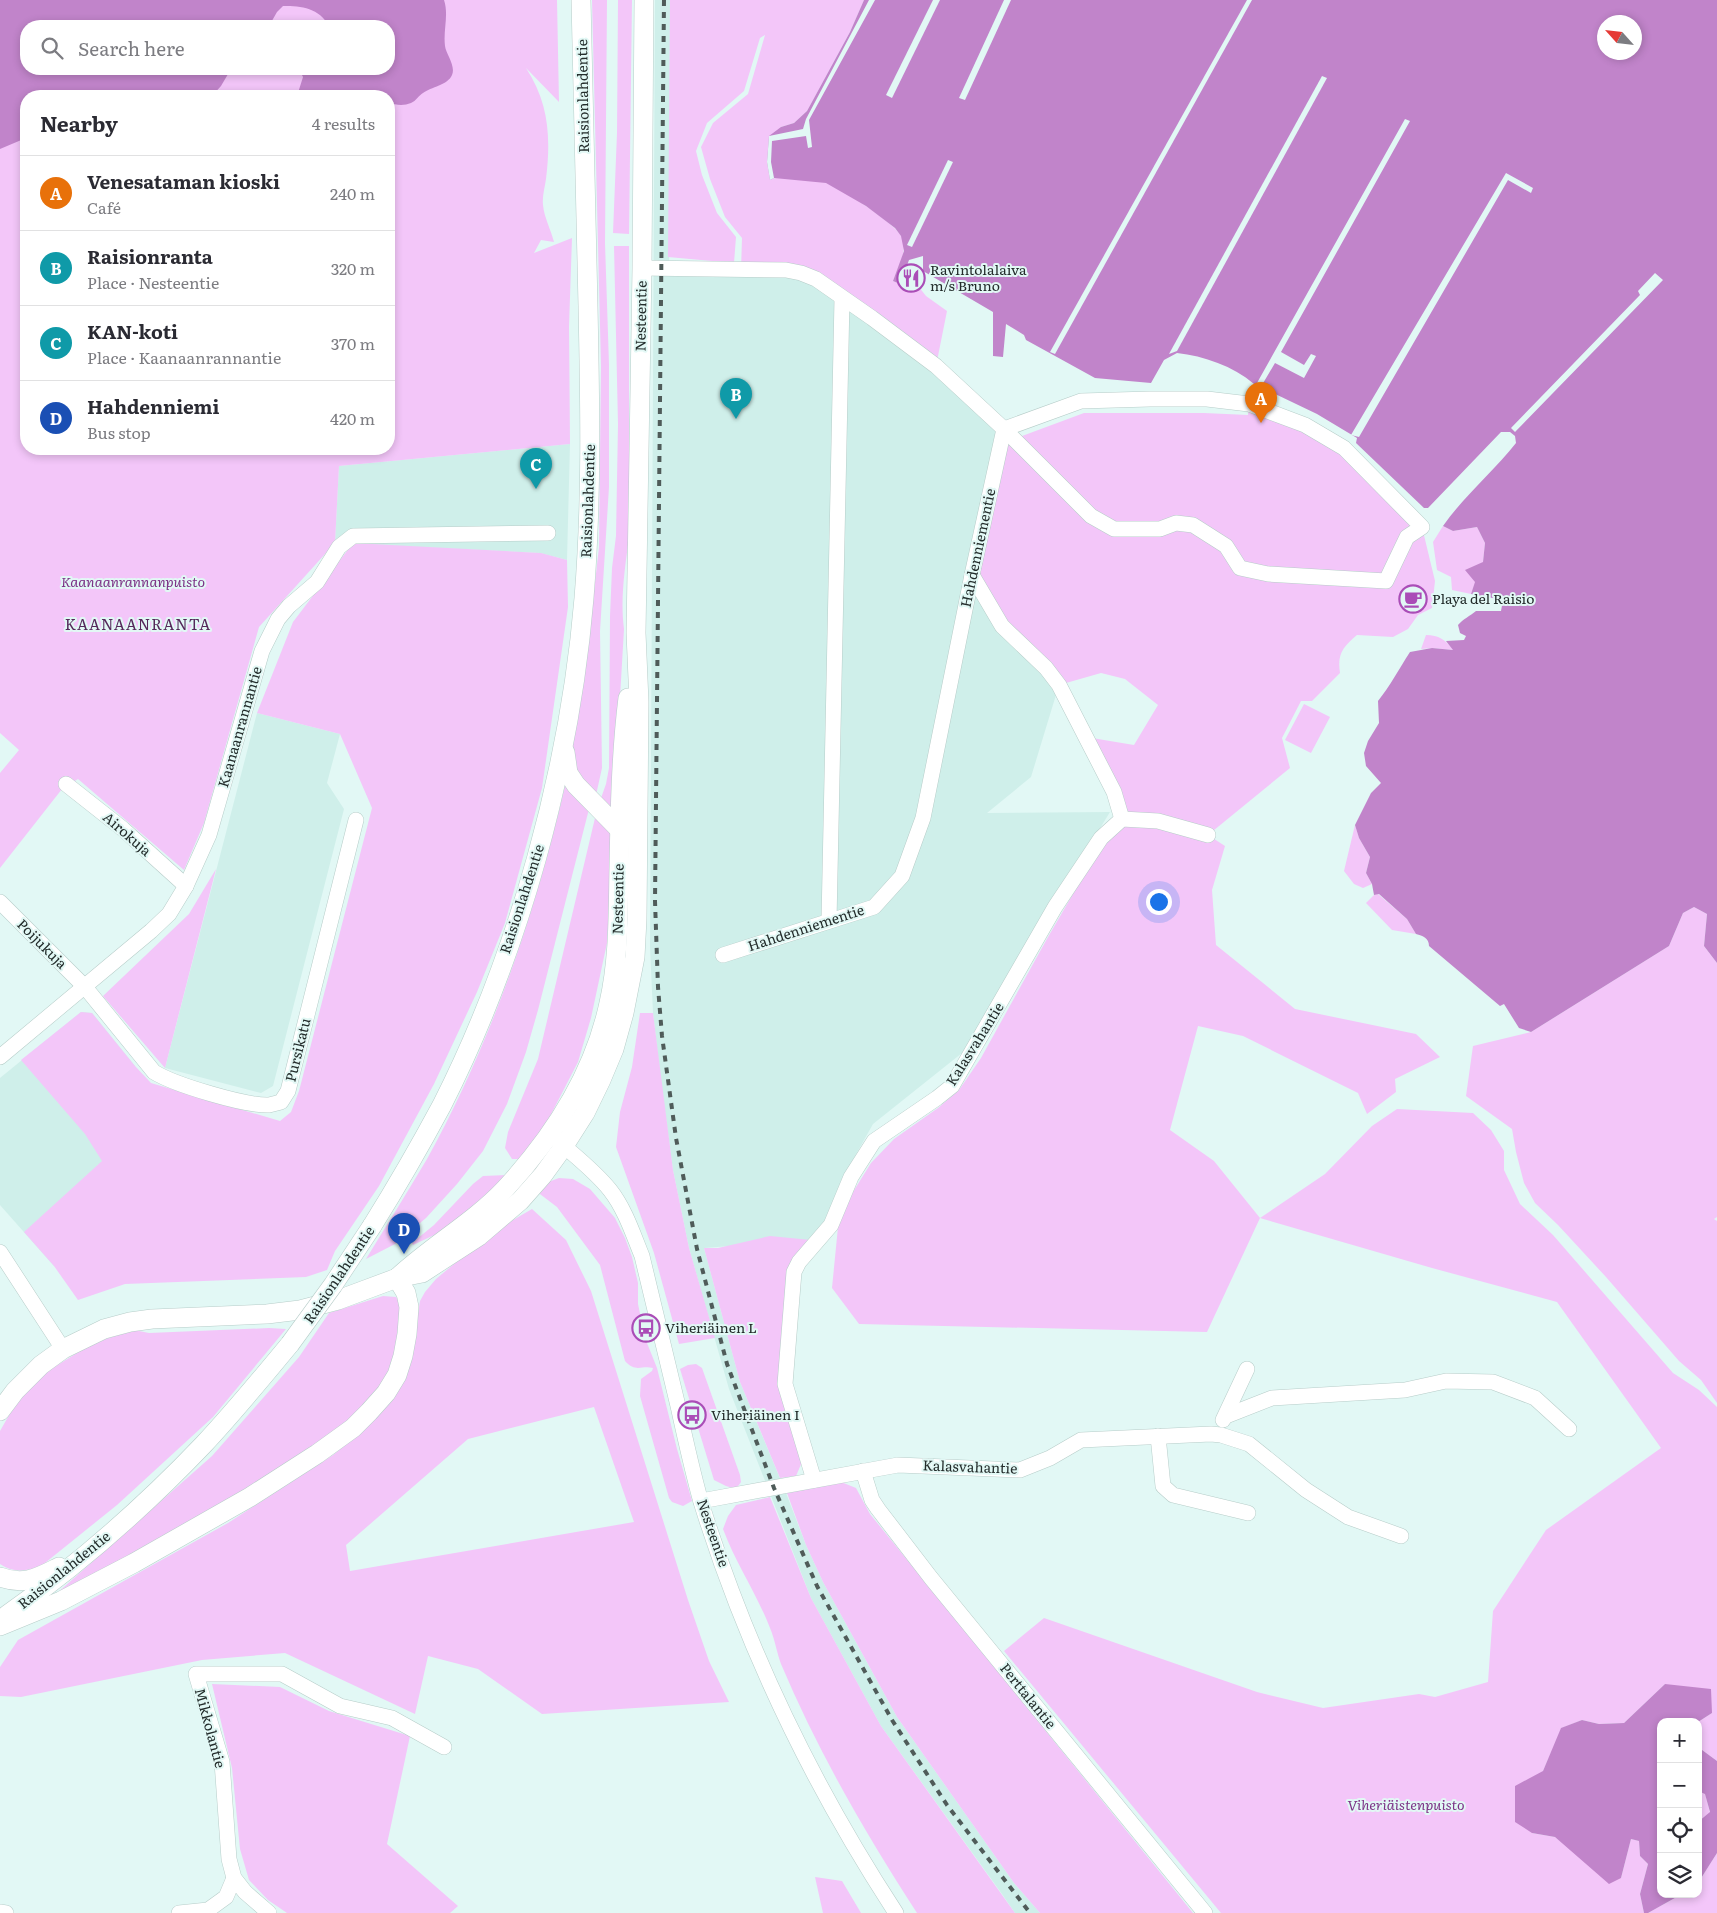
<!DOCTYPE html>
<html lang="en">
<head>
<meta charset="utf-8">
<style>
	body { margin:0; font-family:Literata,serif; background:#f7f7f7; color:#2b2b33 }
	.controls { position:absolute; right:15px; bottom:15px; display:grid; overflow:hidden; border-radius:10px; box-shadow:0 2px 8px #0003 }
	.controls button { width:45px; height:45px; display:grid; place-items:center; padding:0; border:0; border-bottom:1px solid #e1e1e2; background:#fff; color:#2b2b33; font:25px sans-serif }
	.compass { position:absolute; left:1597px; top:15px; width:45px; height:45px; border-radius:50%; background:#fff; box-shadow:0 2px 8px #0003; rotate:297deg }
	.you { position:absolute; left:1158px; top:901px; width:18px; height:18px; margin:-12px; border:4px solid #fff; border-radius:50%; background:#1a73e8; box-shadow:0 0 0 8px #1a73e833 }
	.badge { display:grid; place-items:center; width:32px; height:32px; border-radius:50%; background:#0b8043; color:#fff; font-size:16px; font-weight:700 }
	.pin { position:absolute; translate:-50% -41px; filter:drop-shadow(0 1px 2px #0008) }
	.pin::after { content:''; position:absolute; top:26px; width:18px; height:15px; background:inherit; clip-path:polygon(0 0,100% 0,50% 100%) }
	.list { margin:0; padding:0; list-style:none }
	h2 { display:flex; justify-content:space-between; align-items:center; height:65px; margin:0; padding:0 20px; font-size:21px }
	h2 small { font-size:16px; font-weight:400; color:#7c7c81 }
	.list li { display:grid; grid-template-columns:32px 1fr auto; gap:15px; align-items:center; box-sizing:border-box; height:75px; padding:0 20px; border-top:1px solid #e1e1e2 }
	.list b { display:block; font-size:19px; white-space:nowrap }
	.list p { margin:0; font-size:16px; white-space:nowrap; color:#7c7c81 }
	.list em { font-size:16px; font-style:normal; color:#7c7c81 }
	.icon { flex:none; width:28px; height:28px; fill:none; stroke:currentColor; stroke-width:2; stroke-linecap:round; stroke-linejoin:round }
	.map { position:relative; flex:none; width:1717px; height:1913px; overflow:hidden }
	.search { position:absolute; background:#fff; box-shadow:0 2px 8px #0003; left:20px; top:20px; width:375px; height:55px; display:flex; align-items:center; gap:12px; box-sizing:border-box; padding:0 18px; border-radius:20px; color:#7c7c81; font-size:19px }
	.panel { position:absolute; background:#fff; box-shadow:0 2px 8px #0003; left:20px; top:90px; width:375px; height:365px; border-radius:20px }
	.map>svg:first-child { display:block }
</style>
</head>
<body>
<div class="map">
<svg width="1717" height="1913" viewBox="0 0 1717 1913">
	<rect width="100%" height="100%" fill="#e2f8f5"/>
	<g fill="#cfefea">
		<path d="M655,0h15l-1,276 28,-7 119,10 188,150 55,256 -28,92 -44,36 123,-1 -148,241 -89,71 -32,57 -16,39 -14,20 -107,8 36,134 46,111 20,52 17,37 74,135 117,166 26,30h-25l-13,-19 -121,-168 -70,-128 -82,-209 -40,-141 -16,-78 -12,-88 -8,-69 -3,-66z"/>
		<path d="M570,444l-3,116 -27,-7 -205,-10 4,-77z"/>
		<path d="M257,713l83,21 -13,49 17,26 -71,277 -12,7 -96,-25z"/>
		<path d="M81,1012l11,1 43,53 -54,210 -27,-10 -54,-61v-127z"/>
	</g>
	<g fill="#f3c6f9" fill-rule="evenodd">
		<path d="M0,0h557l2,102 -33,-34c23,35 25,70 20,111 -1,8 -4,17 -3,26 1,12 8,25 11,37l-13,-2 -7,13 38,-15 -3,89 1,117 -231,22 -4,77 -76,84 -55,196 -20,47 -106,-91 -16,10 -62,79v-95l19,-23 -19,-17zM26,26h363v43h-363zM26,96h363v353h-363z"/>
		<path d="M592,0h15l-2,243 4,121v123l-9,144 2,137 -6,27 -20,-25 -3,-14v-17l12,-67 14,-125 2,-181z"/>
		<path d="M618,0h14l-3,234 -16,-1 4,-100z"/>
		<path d="M670,0h194l-14,32 -43,79 -13,12 -13,4 -14,35 3,17c12,-3 45,0 57,4 14,5 69,41 75,54 6,15 -4,30 -9,44l13,5 5,-9 15,19 21,15 -11,55 -120,-87 -75,-9 1,-32 -17,-21 -15,-38 -9,-32 12,-24 35,-29 17,-59 -5,3 -16,53 -37,32 -11,28 6,24 15,38 19,24 -2,26 -66,-6z"/>
		<path d="M614,246h15v292c-4,29 -9,61 -5,91l-8,137 -1,50 -15,-15 6,-17 3,-16 1,-152 2,-48 4,-32 2,-112z"/>
		<path d="M1249,404l95,44 78,79 13,54 -3,27 -14,7 -10,14 -15,8 -36,-2c-14,12 -20,19 -17,38l-28,28h-11l-19,37 8,30 -82,67 17,11 -13,44 4,55 79,64 121,25 24,23 -45,22 1,13 -29,22 -9,-21 -115,-57 -45,-10 -28,104 44,31 46,57 65,-44 47,-48 25,-17 76,4 18,17 13,21v19l16,34 33,31 120,138 26,17 18,17v354l-19,-14v-25l14,-9 -47,-29 -41,39 -25,1 -17,-4 -20,8 -19,43 -11,62 23,4 22,17 44,24 10,-39 8,2 1,15 8,8 -8,30 4,19h-423l-217,-262 40,-33 213,74 66,16 96,-14 16,3 53,-15 5,-71 53,-81 115,-82 -104,-146 -125,-34 -172,-50 -53,114 -348,-8 -27,-36 6,-61 15,-35 18,-29 23,-24 44,-31 21,-18 22,-32 67,-121 43,-74 30,-44 -35,-82 48,8 24,-40 -33,-26 -24,-6 -42,12 -57,-59 -30,-51 32,-146 10,10 70,-26h120l44,2z"/>
		<path d="M1443,526l10,5 24,-4 8,16 -2,19 -12,32 -19,-4 -1,-13 -14,-7 -4,-28z"/>
		<path d="M353,543l188,10 26,7 1,47 -26,181 -37,135 -28,69 -43,92 -55,102 -44,65 -8,19 -21,7 -181,7 -47,16 -24,-34 -30,-34 78,-71 -17,-27 -64,-74 60,-48 11,1 43,53 16,17 129,38 11,-9 8,-21 73,-283 -32,-74 -83,-21 36,-91z"/>
		<path d="M1426,635c13,0 19,5 28,15l-22,-2 -11,1z"/>
		<path d="M1304,704l26,13 -19,36 -26,-13z"/>
		<path d="M565,786l24,23 -51,201 -12,42 -19,52 -24,47 -26,33 -31,34 -31,26 -29,15c20,-33 41,-66 61,-100 64,-116 108,-244 138,-373z"/>
		<path d="M595,818l18,16 -6,109 -16,75 -13,44 -34,66 -25,31h-7l-7,-11 3,-16 30,-73z"/>
		<path d="M1355,825l4,13 11,19 -4,16 6,11 -9,4 -9,-4 -10,-13z"/>
		<path d="M216,869l-51,199 -62,-72 86,-82z"/>
		<path d="M1378,894l29,25 9,15 -24,-4 -26,-27 8,-8z"/>
		<path d="M1694,907l13,7 -3,32 13,17v254l-3,2 3,2v182l-16,-23 -22,-19 -73,-84 -48,-52 -23,-22 -11,-20 -8,-31 -4,-23 -46,-33 7,-50 58,-14 138,-86 14,-33z"/>
		<path d="M640,1013h13l20,157 16,78 26,90 -36,6 -25,-91 -38,-106 4,-35 12,-45z"/>
		<path d="M507,1175l-27,27 -33,27 -34,16 -1,-2 22,-18 39,-41 10,-8z"/>
		<path d="M559,1178l14,1 17,10 25,29 10,20 7,19 6,26v21l7,34 12,30 20,81 15,52 -9,5 -11,-4 -3,-4 -29,-102 1,-17 11,-8 1,-3c-12,-3 -17,5 -28,-7l-25,-96 -43,-58 -21,-16 7,-7z"/>
		<path d="M532,1209l34,31 25,51 97,309 21,61 20,41 -187,12 -64,-45 -50,-13 -13,58 -130,-61 -83,7 -181,37 -21,-1v-29l18,-27 210,-117 105,-68 35,-29 21,-22 28,-84 3,-19 5,-9 11,-13 36,-30 36,-26zM594,1407l40,115 -284,49 -4,-26 122,-106z"/>
		<path d="M770,1236l41,4 -11,12 -20,124 22,86 -6,14 -16,2 -40,-96 -36,-134h14z"/>
		<path d="M383,1296l13,1 5,8 -4,48 -7,19 -18,29 -51,42 -145,89 -120,62 156,-138 87,-99 30,-44z"/>
		<path d="M269,1328l17,1 -73,88 -96,88 -77,62c-15,4 -27,6 -40,-3v-133l12,-21 15,-19 21,-20 45,-28 41,-13 15,3z"/>
		<path d="M696,1364l6,4 38,107 1,7 -5,7 -10,-3 -12,-6 -34,-111 8,-4z"/>
		<path d="M841,1482l15,6 14,26 323,399h-153l-26,-30 -117,-166 -74,-135 -17,-37 -19,-52z"/>
		<path d="M770,1497l41,101 70,128 134,187h-98c-51,-79 -99,-161 -136,-249 -4,-11 -6,-24 -11,-36 -13,-34 -34,-64 -47,-99l5,-13 8,-11z"/>
		<path d="M212,1684l68,3 49,24 81,25 -23,108 71,62 -8,7h-163l-19,-13 -19,-20 -9,-31 -8,-81z"/>
		<path d="M1698,1791l7,2 5,20 -12,9z"/>
		<path d="M1717,1853v60h-69l34,-19h16v-11z"/>
		<path d="M815,1877l27,4 19,32h-38z"/>
	</g>
	<g fill="#c184ca" fill-rule="evenodd">
		<path d="M0,0h444c5,15 -1,30 1,46 1,8 11,20 7,29 -4,10 -21,12 -29,18 -4,2 -7,8 -12,10 -7,3 -15,2 -22,0v-7h-31l-23,-3 -20,3h-18l6,-19 -4,-8h90v-43h-60c-10,-18 -27,-20 -46,-20l-6,6 -8,14h-243v43h205l-10,17 -9,10h-186v42l-26,11z"/>
		<path d="M864,0h853v963l-13,-17 3,-32 -13,-7 -11,6 -14,33 -138,86 -12,-4 -15,-24 -4,2 -71,-60c0,-8 -6,-10 -13,-12l-9,-15 -28,-25 -5,1 -2,-11 -6,-11 4,-16 -11,-19 -4,-13 16,-32 10,-10 -15,-17 -2,-13 4,-12 11,-18 -1,-22c12,-15 21,-32 32,-49l22,-4 21,2 -7,-9 18,-1 2,-4 -6,-3 -2,-8c5,-6 12,-9 18,-14h25l2,-11 -32,-6 4,-12 -10,-12 18,-8 2,-19 -8,-16 -24,4 -10,-5c21,-30 50,-54 73,-83l-1,-7 -5,-4h-9l-73,76h-4l-68,-65 1,-5 -40,-24 -63,-30c-21,-18 -50,-28 -77,-31l-13,7 -13,23 -56,-5 -69,-38 -2,-5 -18,-11 -3,33 -10,-1v-44l-70,-41v-15l-14,4 -9,24 -7,-3 11,-30 -3,-15 -6,-8 -29,-22 -40,-23 -52,-5 -4,2 -3,-18 2,-26 12,-9 13,-4 13,-12 43,-79zM1604,22h30v30h-30z"/>
		<path d="M1665,1684l46,5 1,24 -14,9h-37v172h21l-34,19h-4l-4,-19 8,-30 -8,-8 -1,-15 -8,-2 -10,39 -12,6 -54,-47 -23,-4 -17,-11v-36l28,-15 18,-43 21,-8 17,4 25,-1z"/>
		<path d="M1698,1747l19,14v92l-19,30v-61l12,-10 -5,-18 -7,-3z"/>
	</g>
	<g fill="#e2f8f5">
		<path d="M869,0h6l-66,120 3,27 -4,1 -2,-12 -34,5 -1,21 3,16 -4,2 -3,-18 2,-26 34,-7 3,-10z"/>
		<path d="M933,0h7l-48,98 -6,-3z"/>
		<path d="M1004,0h7l-46,100 -6,-2z"/>
		<path d="M1247,0h5l-197,354 -5,-2z"/>
		<path d="M1322,76l5,2 -150,273 -8,3z"/>
		<path d="M1405,119l5,2 -129,231 23,13 7,-11 5,2 -12,22 -29,-15 -13,22 -5,-2z"/>
		<path d="M948,160l5,2 -41,85 -5,-2z"/>
		<path d="M1506,173l27,15 -2,5 -23,-13 -149,257 -8,-2z"/>
		<path d="M1655,273l8,7 -148,152 -4,-4 129,-133 -2,-4z"/>
	</g>
	<g fill="none" stroke-linecap="round" stroke-linejoin="round">
		<g stroke="#b7cdc9" stroke-width="16">
			<g id="minor">
				<path d="M642,268l144,2 15,3 15,6 56,39 64,48 68,63 -32,146 -49,243 -21,58 -28,31 -151,48"/>
				<path d="M1150,399h57l42,5 56,21 39,23 78,79 -15,10 -21,44 -118,-7 -28,-6 -14,-22 -33,-21 -17,-2 -16,6h-46l-23,-13 -87,-87 77,-28z"/>
				<path d="M972,575l30,51 44,42 13,17 55,107 8,27"/>
				<path d="M66,784l57,45 63,57"/>
				<path d="M0,902l85,85 69,85c21,13 92,34 115,33 4,-1 8,-2 12,-3l7,-11 68,-271"/>
				<path d="M829,921l13,-622"/>
				<path d="M0,1057l151,-126 18,-17 17,-28 23,-51 53,-184 16,-32 11,-13 28,-24 22,-35 14,-11 195,-3"/>
				<path d="M557,1140c18,16 38,31 53,50 15,19 23,44 32,66 12,50 24,100 36,150 7,32 14,64 23,96 45,145 112,284 195,411"/>
				<path d="M0,1252l63,97"/>
				<path d="M1226,1416l46,-18 133,-8 41,-9 47,1 42,16 34,31"/>
				<path d="M1223,1420l24,-51"/>
				<path d="M1158,1436l5,50 10,9 75,18"/>
				<path d="M863,1471l9,29 6,9 53,69 274,335"/>
				<path d="M814,1480l-29,-96 9,-112 5,-10 32,-37 20,-48 23,-36 63,-43 15,-12 103,-179 46,-69 21,-19 36,2 50,14"/>
				<path d="M701,1501l197,-36 122,5 30,-12 31,-18 130,-6 10,1 28,9 57,46 42,27 53,19"/>
				<path d="M0,1912l6,1"/>
				<path d="M179,1913l29,-3 18,-13 8,-19"/>
				<path d="M269,1913l-24,-21 -11,-14 -5,-19 -7,-97 -26,-88h86l58,32 52,12 52,29"/>
			</g>
		</g>
		<g stroke="#b7cdc9" stroke-width="20">
			<g id="major">
				<path d="M565,752l3,21 8,12 48,49"/>
				<path d="M372,1226c25,-40 48,-80 70,-121 77,-152 128,-338 142,-507 8,-97 6,-195 4,-292 -3,-102 -5,-204 -7,-306"/>
				<path d="M397,1278c34,-32 76,-55 108,-89 48,-52 89,-115 104,-186 10,-44 9,-90 10,-135 1,-56 2,-114 9,-170"/>
				<path d="M0,1411l15,-20 26,-26 22,-16 41,-20 26,-7 22,-3 115,-5 33,-4 38,-10 59,-22 25,-5 57,-37 41,-35 23,-26 21,-29 21,-33 16,-33 13,-31 10,-36 11,-56 2,-38 2,-217 -3,-69 6,-365 2,-268"/>
				<path d="M0,1577c24,9 37,1 59,-10"/>
				<path d="M7,1615c71,-50 137,-108 197,-171 30,-32 58,-66 86,-100"/>
				<path d="M0,1626l61,-25 73,-38 116,-66 67,-43 36,-26 16,-16 17,-19 11,-18 6,-19 4,-22 2,-27 -3,-14 -9,-15"/>
			</g>
		</g>
		<use href="#minor" stroke="#fff" stroke-width="15"/>
		<use href="#major" stroke="#fff" stroke-width="19"/>
		<path stroke="#4f5b59" stroke-width="4" stroke-dasharray="6 6" stroke-linecap="butt" d="M664,0l-9,901 3,86 4,49 14,102 21,111 30,115 47,124 43,98 75,134 55,85 83,108"/>
		<g stroke="#b7cdc9" stroke-width="20" stroke-linecap="butt">
			<path id="major-bridge" d="M290,1344l43,-59 39,-59"/>
		</g>
		<use href="#major-bridge" stroke="#fff" stroke-width="19"/>
	</g>
	<defs>
		<g id="restaurant-ring" transform="scale(1.4375)"><circle r="9.5" fill="#e2f8f5" stroke="#aa4db7" stroke-width="1.5"/><path d="M-5-6h1v4h1v-4h1v4h1v-4h1v5L-1.5 .5V6h-2V.5L-5-1ZM5-6V6H3V1.5H1.5Q1.5-4 5-6Z" fill="#aa4db7"/></g>
		<g id="cafe-ring" transform="scale(1.4375)"><circle r="9.5" fill="#e2f8f5" stroke="#aa4db7" stroke-width="1.5"/><path d="M-5.5-4.5H6V0H3Q3 3.5 0 3.5H-2.5Q-5.5 3.5-5.5 0ZM3-3.2v2h1.7v-2ZM-6 4.5H4V6H-6Z" fill="#aa4db7"/></g>
		<g id="bus-ring" transform="scale(1.4375)"><circle r="9.5" fill="#e2f8f5" stroke="#aa4db7" stroke-width="1.5"/><path d="M-5-6H5V4H4V6H2V4H-2V6H-4V4H-5ZM-3.5-4V0h7V-4ZM-3.5 1.2v1.5H-2V1.2ZM2 1.2v1.5H3.5V1.2Z" fill="#aa4db7"/></g>
	</defs>
	<g fill-rule="evenodd">
		<use href="#restaurant-ring" x="911" y="278"/>
		<use href="#cafe-ring" x="1413" y="599"/>
		<use href="#bus-ring" x="646" y="1328"/>
		<use href="#bus-ring" x="692" y="1415"/>
	</g>
	<g text-anchor="middle" stroke-width="4" stroke-linejoin="round" paint-order="stroke">
		<g font-size="14" fill="#232c2b" stroke="#e2f8f5">
			<text transform="translate(583 96) rotate(-91)" y="5">Raisionlahdentie</text>
			<text transform="translate(641 316) rotate(-89)" y="5">Nesteentie</text>
			<text transform="translate(588 501) rotate(-88)" y="5">Raisionlahdentie</text>
			<text transform="translate(978 548) rotate(-78)" y="5">Hahdenniementie</text>
			<text transform="translate(240 727) rotate(-74)" y="5">Kaanaanrannantie</text>
			<text transform="translate(127 834) rotate(41)" y="5">Airokuja</text>
			<text transform="translate(522 899) rotate(-72)" y="5">Raisionlahdentie</text>
			<text transform="translate(618 899) rotate(-89)" y="5">Nesteentie</text>
			<text transform="translate(806 928) rotate(-18)" y="5">Hahdenniementie</text>
			<text transform="translate(42 944) rotate(45)" y="5">Poijukuja</text>
			<text transform="translate(975 1044) rotate(-58)" y="5">Kalasvahantie</text>
			<text transform="translate(298 1050) rotate(-76)" y="5">Pursikatu</text>
			<text transform="translate(339 1275) rotate(-56)" y="5">Raisionlahdentie</text>
			<text transform="translate(970 1467) rotate(2)" y="5">Kalasvahantie</text>
			<text transform="translate(713 1533) rotate(71)" y="5">Nesteentie</text>
			<text transform="translate(64 1570) rotate(-39)" y="5">Raisionlahdentie</text>
			<text transform="translate(1028 1696) rotate(51)" y="5">Perttalantie</text>
			<text transform="translate(210 1728) rotate(75)" y="5">Mikkolantie</text>
		</g>
		<g font-size="14" fill="#232c2b" stroke="#e2f8f5" text-anchor="start">
			<text x="930" y="275">Ravintolalaiva<tspan x="930" dy="16">m/s Bruno</tspan></text>
			<text x="1432" y="604">Playa del Raisio</text>
			<text x="665" y="1333">Viheriäinen L</text>
			<text x="711" y="1420">Viheriäinen I</text>
		</g>
		<g font-size="14" font-style="italic" fill="#7c3286" stroke="#e2f8f5">
			<text x="133" y="587">Kaanaanrannanpuisto</text>
			<text x="1406" y="1810">Viheriäistenpuisto</text>
		</g>
		<g font-size="15" letter-spacing="1" fill="#55285b" stroke="#e2f8f5">
			<text x="138" y="630">KAANAANRANTA</text>
		</g>
	</g>
</svg>
<div class="controls">
<button>+</button>
<button>−</button>
<button><svg class="icon" aria-label="locate" viewBox="0 0 24 24"><circle cx="12" cy="12" r="6"/><path d="M12 2v4M12 18v4M2 12h4M18 12h4"/></svg></button>
<button><svg class="icon" aria-label="layers" viewBox="0 0 24 24"><path d="M12 4l9 5-9 5-9-5zM3 14l9 5 9-5"/></svg></button>
</div>
<svg class="compass" viewBox="-18 -18 36 36"><path d="M0-13l5 13h-10z" fill="#e53935"/><path d="M0 13l5-13h-10z" fill="#7c7c81"/></svg>
<div class="you"></div>
<div class="pin badge" style="left:1261px;top:423px;background:#e8710a">A</div>
<div class="pin badge" style="left:736px;top:419px;background:#0f9aa8">B</div>
<div class="pin badge" style="left:536px;top:489px;background:#0f9aa8">C</div>
<div class="pin badge" style="left:404px;top:1254px;background:#1a4fb4">D</div>
<div class="search"><svg class="icon" aria-label="search" viewBox="0 0 24 24"><circle cx="10" cy="10" r="6"/><path d="M15 15l6 6"/></svg>Search here</div>
<section class="panel">
<h2>Nearby<small>4 results</small></h2>
<ul class="list">
<li><span class="badge" style="background:#e8710a">A</span><div><b>Venesataman kioski</b><p>Café</p></div><em>240 m</em></li>
<li><span class="badge" style="background:#0f9aa8">B</span><div><b>Raisionranta</b><p>Place · Nesteentie</p></div><em>320 m</em></li>
<li><span class="badge" style="background:#0f9aa8">C</span><div><b>KAN-koti</b><p>Place · Kaanaanrannantie</p></div><em>370 m</em></li>
<li><span class="badge" style="background:#1a4fb4">D</span><div><b>Hahdenniemi</b><p>Bus stop</p></div><em>420 m</em></li>
</ul>
</section>
</div>
</body>
</html>
